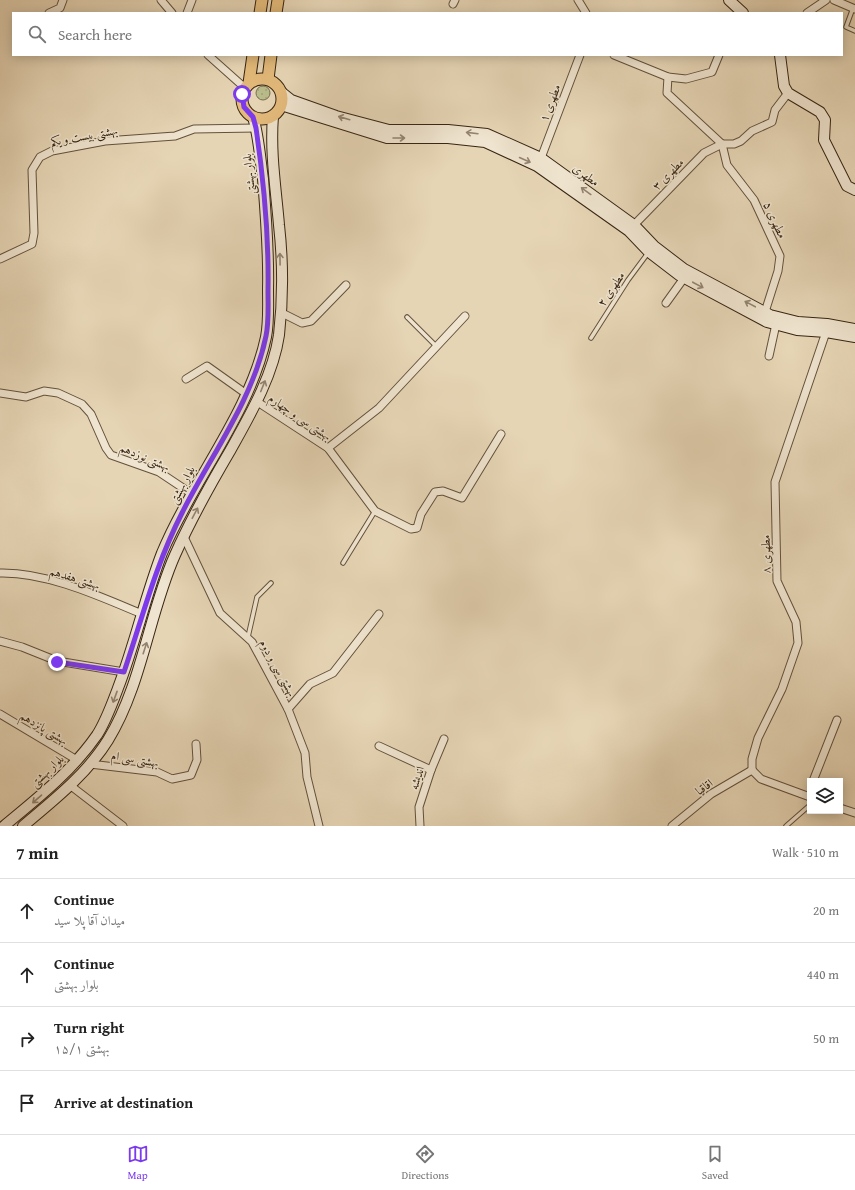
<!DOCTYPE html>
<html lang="en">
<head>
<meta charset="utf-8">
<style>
	body { margin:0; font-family:"Gentium Book Plus",Amiri,serif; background:#f6f6f6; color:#222 }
	.controls { position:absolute; right:12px; bottom:12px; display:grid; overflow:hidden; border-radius:0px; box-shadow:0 2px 10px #0003 }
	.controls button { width:36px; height:36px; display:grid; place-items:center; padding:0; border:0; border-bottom:1px solid #e0e0e0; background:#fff; color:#222; font:20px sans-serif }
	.stop { position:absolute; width:12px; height:12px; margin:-9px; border:3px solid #7c3aed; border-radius:50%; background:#fff }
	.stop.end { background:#7c3aed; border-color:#fff; box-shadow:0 1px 4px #0008 }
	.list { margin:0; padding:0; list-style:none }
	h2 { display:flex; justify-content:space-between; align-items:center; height:52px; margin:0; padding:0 16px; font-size:17px }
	h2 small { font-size:13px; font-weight:400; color:#767676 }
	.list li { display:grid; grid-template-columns:26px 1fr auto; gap:12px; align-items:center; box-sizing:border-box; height:64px; padding:0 16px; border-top:1px solid #e0e0e0 }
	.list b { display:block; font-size:15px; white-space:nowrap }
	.list p { margin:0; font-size:13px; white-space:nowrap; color:#767676 }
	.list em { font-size:13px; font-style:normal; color:#767676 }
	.icon { flex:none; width:22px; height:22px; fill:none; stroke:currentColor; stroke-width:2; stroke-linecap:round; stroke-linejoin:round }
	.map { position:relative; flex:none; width:855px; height:826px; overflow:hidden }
	.search { position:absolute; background:#fff; box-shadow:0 2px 10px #0003; left:12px; right:12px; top:12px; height:44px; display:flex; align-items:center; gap:10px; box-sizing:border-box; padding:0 14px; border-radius:0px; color:#767676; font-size:15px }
	.sheet { height:308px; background:#fff }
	nav { display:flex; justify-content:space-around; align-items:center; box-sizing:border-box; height:56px; border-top:1px solid #e0e0e0; background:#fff; font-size:11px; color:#767676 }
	nav a { display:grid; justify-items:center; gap:2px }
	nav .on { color:#7c3aed }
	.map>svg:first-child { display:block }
</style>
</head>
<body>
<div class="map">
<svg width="855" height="826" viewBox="0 0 855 826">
	<defs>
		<pattern id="grass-dots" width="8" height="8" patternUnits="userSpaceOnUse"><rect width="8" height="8" fill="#b9bc8b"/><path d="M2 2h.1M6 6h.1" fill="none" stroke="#a0a177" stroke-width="1.8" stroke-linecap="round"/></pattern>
	</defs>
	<rect width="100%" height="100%" fill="#e6d5b5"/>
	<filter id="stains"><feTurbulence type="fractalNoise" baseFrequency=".005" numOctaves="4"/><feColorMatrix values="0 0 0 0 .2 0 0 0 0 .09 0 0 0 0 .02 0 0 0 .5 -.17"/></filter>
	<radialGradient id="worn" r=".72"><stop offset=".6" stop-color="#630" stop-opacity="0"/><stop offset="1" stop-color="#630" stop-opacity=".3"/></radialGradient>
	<circle fill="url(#grass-dots)" stroke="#78704f" cx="263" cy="93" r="7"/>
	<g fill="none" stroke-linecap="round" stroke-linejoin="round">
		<g stroke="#63513c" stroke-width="5.5">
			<g id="lane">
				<path d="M853,8l-7,19 9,4"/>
				<path d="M407,317l29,29"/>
				<path d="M591,338l37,-58 20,-27"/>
				<path d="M343,563l32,-52"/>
				<path d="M248,637l9,-40 14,-14"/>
				<path d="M786,826l24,-21"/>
			</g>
		</g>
		<g stroke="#63513c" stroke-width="9">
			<g id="street">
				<path d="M161,0l11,13"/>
				<path d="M578,0l8,13"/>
				<path d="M834,0l21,9"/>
				<path d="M453,4l2,-4"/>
				<path d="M49,13l11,-5 3,-8"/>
				<path d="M187,13l5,-13"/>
				<path d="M807,13l19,-13"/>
				<path d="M208,55l37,33"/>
				<path d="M614,55l54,22 18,2 26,-7 7,-17"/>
				<path d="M668,77l-1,16 55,51"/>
				<path d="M722,144l5,21 27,35 26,56 -2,15 -13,41"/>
				<path d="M541,158l39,-103"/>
				<path d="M634,225l70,-72 18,-9h12l7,-3 11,-10 20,-9 3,-12 13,-17"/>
				<path d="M0,259l32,-15 2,-11 -2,-63 8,-13 12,-6 53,-10 70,-5 19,-7 62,-1"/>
				<path d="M666,303l18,-25"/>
				<path d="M280,312l22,11 9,-2 35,-36"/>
				<path d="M769,356l7,-32"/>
				<path d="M186,379l21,-13 38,27"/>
				<path d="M0,393l26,4 18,-6 14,2 24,11 9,10 15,34 5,7 48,17 33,22"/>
				<path d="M256,401l72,47 47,63 36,18 6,-1 4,-14 14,-22 8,-1 19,7 39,-64"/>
				<path d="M328,448l51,-40 86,-92"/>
				<path d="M184,537l36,76 32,29 36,67 17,44 2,24 12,49"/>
				<path d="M0,573c47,-1 99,23 142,41"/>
				<path d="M0,641l22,6 35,14 67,11"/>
				<path d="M288,709l22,-25 23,-11 46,-59"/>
				<path d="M0,714l77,46"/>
				<path d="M379,746l52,24"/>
				<path d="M90,764l67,8 15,7 19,-4 6,-15 -1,-16"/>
				<path d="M752,770v-11l6,-21 24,-49 16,-46 -2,-21 -19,-41 -2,-99 51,-150"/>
				<path d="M752,770l9,9 49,18"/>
				<path d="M813,781l24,-61"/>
				<path d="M71,786l52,40"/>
				<path d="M840,808l15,5"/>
				<path d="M420,826l-1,-19 12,-37 13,-31"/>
				<path d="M672,826l39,-32 41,-24"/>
			</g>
		</g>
		<g stroke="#372513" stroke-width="12">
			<g id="secondary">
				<path d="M729,0l14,13"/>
				<path d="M780,55l4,31 4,7 32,19 5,8 -1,20 23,46 8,4"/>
				<path d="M281,92l10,8 45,16 53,14h59l39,4 54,24 93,67 20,21 30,23 86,46 28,7 29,2 28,5"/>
				<path d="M281,105l106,33h61l37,4 52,24 92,65 20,21 30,23 88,47 30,8 29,2 29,5"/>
				<path d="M4,826c34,-28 68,-55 93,-91 9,-14 15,-31 21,-47 17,-44 27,-91 44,-135 30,-72 88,-140 104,-216 3,-15 2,-32 2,-48 1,-37 -2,-73 -5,-110 -3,-21 -4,-42 -10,-62"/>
				<path d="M23,826c31,-26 64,-52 85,-86 34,-55 41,-127 67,-185 16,-36 35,-70 55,-104 20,-36 43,-75 49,-116 4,-35 4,-74 0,-110 -3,-36 -9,-72 -6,-109"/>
			</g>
		</g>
		<g stroke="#372513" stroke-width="13">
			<g id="primary">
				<path d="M260,13l2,-13"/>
				<path d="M276,13l2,-13"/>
				<circle cx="262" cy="99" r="20"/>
				<path d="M268,79l3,-24"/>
				<path d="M249,83l4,-28"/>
			</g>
		</g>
		<use href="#lane" stroke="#efe4cf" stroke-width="3.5"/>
		<use href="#street" stroke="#efe4cf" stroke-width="7"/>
		<use href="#secondary" stroke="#efe4cf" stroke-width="10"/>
		<use href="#primary" stroke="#e3ba7a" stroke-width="11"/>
	</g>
	<defs><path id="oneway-shaft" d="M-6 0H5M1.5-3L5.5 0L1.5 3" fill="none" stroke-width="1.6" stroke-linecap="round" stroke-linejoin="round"/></defs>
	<g stroke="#938471">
		<use href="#oneway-shaft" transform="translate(344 118) rotate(-164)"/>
		<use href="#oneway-shaft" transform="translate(472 133) rotate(-173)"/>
		<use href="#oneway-shaft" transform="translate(399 138)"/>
		<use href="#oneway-shaft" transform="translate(525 160) rotate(24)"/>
		<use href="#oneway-shaft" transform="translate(586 191) rotate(-144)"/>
		<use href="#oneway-shaft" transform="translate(280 259) rotate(-91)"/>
		<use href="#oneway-shaft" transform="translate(698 285) rotate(28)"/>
		<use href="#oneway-shaft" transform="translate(750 304) rotate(-152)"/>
		<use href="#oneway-shaft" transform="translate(263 386) rotate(-68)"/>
		<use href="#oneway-shaft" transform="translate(195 513) rotate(-62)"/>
		<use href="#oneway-shaft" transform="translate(145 648) rotate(-72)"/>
		<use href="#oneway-shaft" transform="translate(115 697) rotate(110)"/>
		<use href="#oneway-shaft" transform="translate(37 799) rotate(139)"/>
	</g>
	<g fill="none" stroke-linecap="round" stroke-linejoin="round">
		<path stroke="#7c3aed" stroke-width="5" d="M57,662l67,10c19,-56 31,-106 58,-159 29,-58 71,-113 84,-177 3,-14 2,-31 2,-45 1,-55 -4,-109 -12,-163l-3,-11 -9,-10 -2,-13"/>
	</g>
	<g text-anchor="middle" stroke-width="3" stroke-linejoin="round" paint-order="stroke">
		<g font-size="12" fill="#372513" stroke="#efe4cf">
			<text transform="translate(550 103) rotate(-69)" y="4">مطهری ۱</text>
			<text transform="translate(84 136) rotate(-10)" y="4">بهشتی بیست و یکم</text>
			<text transform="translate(249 174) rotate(-96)" y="4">بلوار بهشتی</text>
			<text transform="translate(668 174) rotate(-46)" y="4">مطهری ۳</text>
			<text transform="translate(586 175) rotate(36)" y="4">مطهری</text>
			<text transform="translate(775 220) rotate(65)" y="4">مطهری ۵</text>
			<text transform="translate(611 289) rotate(-56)" y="4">مطهری ۲</text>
			<text transform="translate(300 417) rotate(34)" y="4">بهشتی سی و چهارم</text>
			<text transform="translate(145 457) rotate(23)" y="4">بهشتی نوزدهم</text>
			<text transform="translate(182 485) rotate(-62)" y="4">بلوار بهشتی</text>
			<text transform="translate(766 554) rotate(-91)" y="4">مطهری ۸</text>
			<text transform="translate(75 578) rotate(17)" y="4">بهشتی هفدهم</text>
			<text transform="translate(278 668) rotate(61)" y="4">بهشتی سی و دوم</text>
			<text transform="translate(44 728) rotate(31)" y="4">بهشتی پانزدهم</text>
			<text transform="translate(135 759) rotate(9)" y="4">بهشتی سی ام</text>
			<text transform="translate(47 771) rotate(-44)" y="4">بلوار بهشتی</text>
			<text transform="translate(417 778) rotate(-72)" y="4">اندیشه</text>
			<text transform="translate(704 787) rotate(-35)" y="4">اقاقیا</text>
		</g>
	</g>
	<rect width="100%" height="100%" filter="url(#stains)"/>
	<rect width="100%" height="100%" fill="url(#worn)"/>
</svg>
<div class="controls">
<button><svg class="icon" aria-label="layers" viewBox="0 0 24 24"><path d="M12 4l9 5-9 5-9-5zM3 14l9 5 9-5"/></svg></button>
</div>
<div class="stop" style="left:242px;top:94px"></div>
<div class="stop end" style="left:57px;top:662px"></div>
<div class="search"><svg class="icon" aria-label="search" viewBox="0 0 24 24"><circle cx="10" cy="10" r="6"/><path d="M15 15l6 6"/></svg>Search here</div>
</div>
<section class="sheet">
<h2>7 min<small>Walk · 510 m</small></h2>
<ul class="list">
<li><svg class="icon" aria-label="ahead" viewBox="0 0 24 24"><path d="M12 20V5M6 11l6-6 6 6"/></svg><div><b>Continue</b><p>میدان آقا پلا سید</p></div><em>20 m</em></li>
<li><svg class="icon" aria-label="ahead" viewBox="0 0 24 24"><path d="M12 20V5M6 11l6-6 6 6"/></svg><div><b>Continue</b><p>بلوار بهشتی</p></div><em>440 m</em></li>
<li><svg class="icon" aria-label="right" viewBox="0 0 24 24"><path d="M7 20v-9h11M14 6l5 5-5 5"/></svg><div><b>Turn right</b><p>۱۵/۱ بهشتی</p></div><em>50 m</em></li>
<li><svg class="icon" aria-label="arrive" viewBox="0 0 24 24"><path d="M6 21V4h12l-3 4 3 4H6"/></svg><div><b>Arrive at destination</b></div></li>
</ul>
</section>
<nav>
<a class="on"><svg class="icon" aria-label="map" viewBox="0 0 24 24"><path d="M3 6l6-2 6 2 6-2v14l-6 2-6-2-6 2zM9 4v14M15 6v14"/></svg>Map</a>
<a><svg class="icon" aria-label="directions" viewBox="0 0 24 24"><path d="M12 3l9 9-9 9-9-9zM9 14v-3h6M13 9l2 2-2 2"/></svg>Directions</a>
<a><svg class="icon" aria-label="saved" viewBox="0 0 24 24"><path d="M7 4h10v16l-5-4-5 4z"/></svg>Saved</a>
</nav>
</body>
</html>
